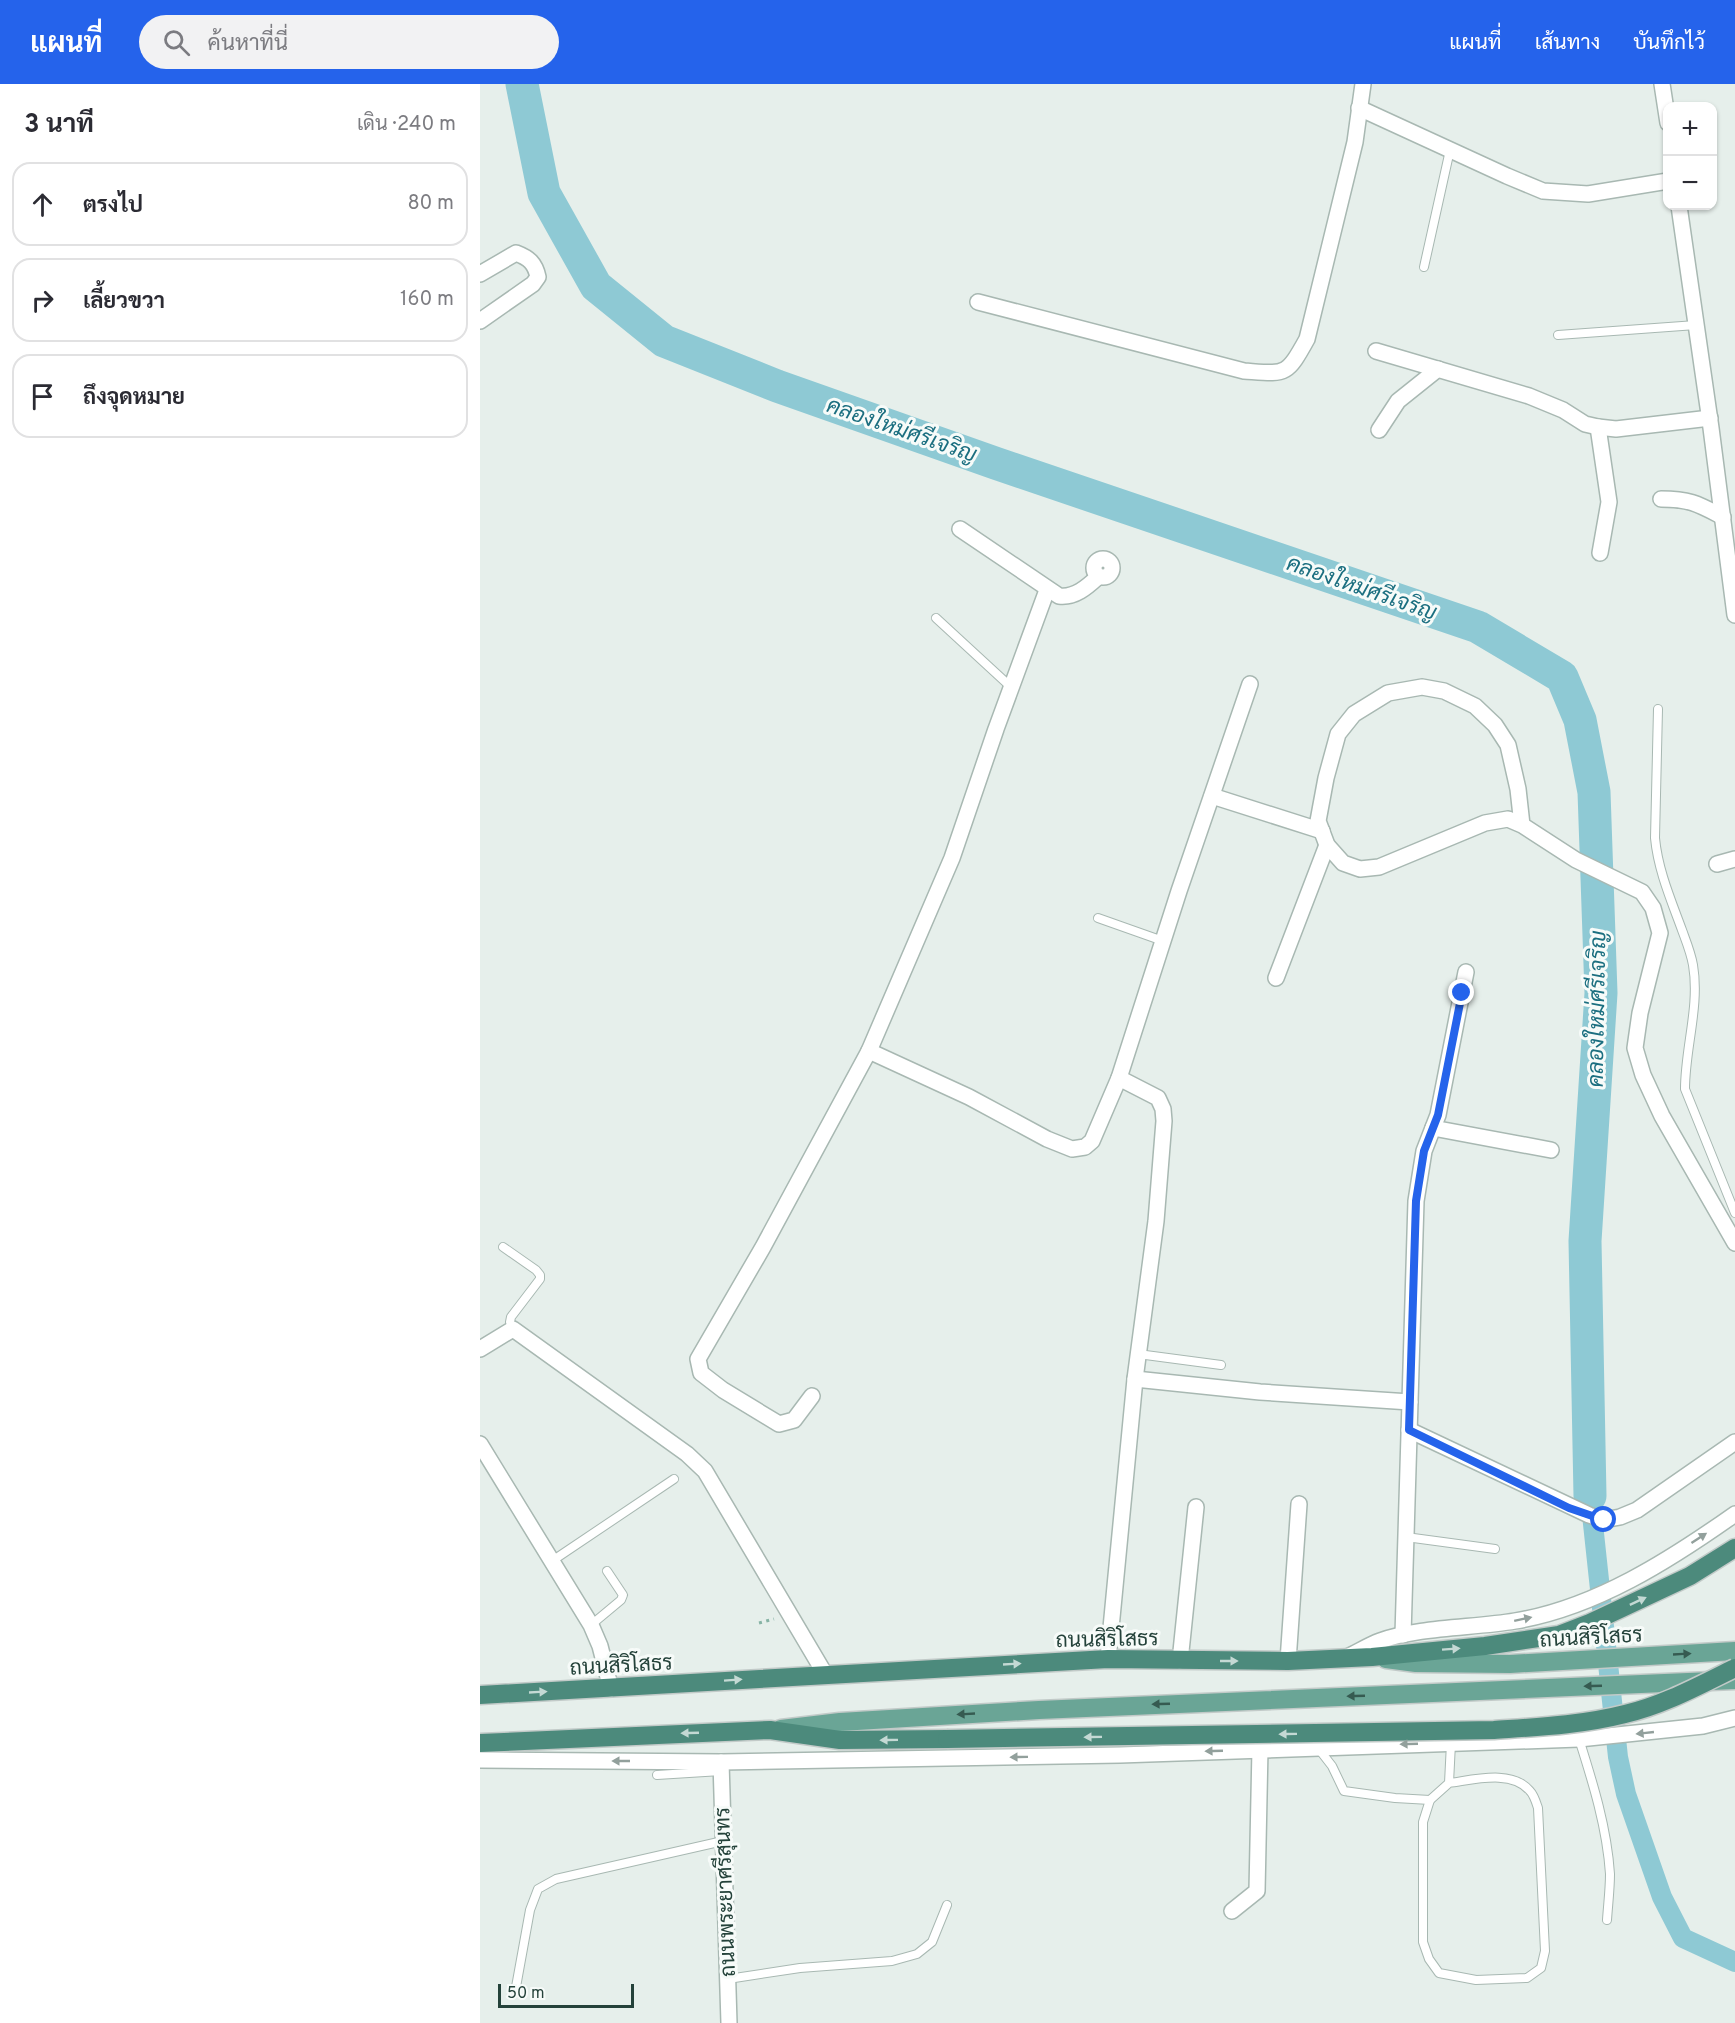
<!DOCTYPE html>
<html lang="th">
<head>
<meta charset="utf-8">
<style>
	body { margin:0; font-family:Overpass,Sarabun,sans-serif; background:#f2f2f3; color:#2b2b33 }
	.controls { position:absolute; right:18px; top:18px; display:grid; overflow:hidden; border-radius:12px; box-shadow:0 2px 4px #0004 }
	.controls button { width:54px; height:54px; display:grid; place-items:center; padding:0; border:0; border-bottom:2px solid #e1e1e2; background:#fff; color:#2b2b33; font:30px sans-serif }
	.scale { position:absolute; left:18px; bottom:15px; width:136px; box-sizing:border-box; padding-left:6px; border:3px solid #24423a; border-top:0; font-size:16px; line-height:21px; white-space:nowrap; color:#24423a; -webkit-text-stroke:4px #f7fbf9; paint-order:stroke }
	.stop { position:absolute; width:18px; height:18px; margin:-14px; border:4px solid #2563eb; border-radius:50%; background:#fff }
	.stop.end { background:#2563eb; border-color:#fff; box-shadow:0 2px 6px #0008 }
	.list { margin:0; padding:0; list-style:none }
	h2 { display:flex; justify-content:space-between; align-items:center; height:78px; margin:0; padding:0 24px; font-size:26px }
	h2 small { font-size:20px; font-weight:400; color:#7c7c81 }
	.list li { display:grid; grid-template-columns:39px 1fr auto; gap:18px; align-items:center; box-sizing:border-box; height:84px; margin:0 12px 12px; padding:0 12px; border:2px solid #e1e1e2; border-radius:18px }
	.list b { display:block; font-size:22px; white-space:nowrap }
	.list em { font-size:20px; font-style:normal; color:#7c7c81 }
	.icon { flex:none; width:33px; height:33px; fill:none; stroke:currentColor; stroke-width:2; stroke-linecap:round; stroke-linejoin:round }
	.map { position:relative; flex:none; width:1255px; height:1939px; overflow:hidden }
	header { display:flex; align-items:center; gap:36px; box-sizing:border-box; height:84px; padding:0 30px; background:#2563eb; color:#fff }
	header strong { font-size:28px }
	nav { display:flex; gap:33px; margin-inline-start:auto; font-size:21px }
	.search { width:420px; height:54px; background:#f2f2f3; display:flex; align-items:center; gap:15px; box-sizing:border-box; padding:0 21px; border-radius:33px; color:#7c7c81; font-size:22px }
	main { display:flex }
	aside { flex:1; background:#fff }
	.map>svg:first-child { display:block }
</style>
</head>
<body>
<header>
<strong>แผนที่</strong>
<div class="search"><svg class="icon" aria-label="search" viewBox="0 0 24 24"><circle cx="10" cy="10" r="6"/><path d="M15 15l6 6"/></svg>ค้นหาที่นี่</div>
<nav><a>แผนที่</a><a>เส้นทาง</a><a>บันทึกไว้</a></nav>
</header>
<main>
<aside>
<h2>3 นาที<small>เดิน · 240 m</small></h2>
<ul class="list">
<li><svg class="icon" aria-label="ahead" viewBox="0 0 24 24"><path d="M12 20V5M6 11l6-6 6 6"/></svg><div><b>ตรงไป</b></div><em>80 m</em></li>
<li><svg class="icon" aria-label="right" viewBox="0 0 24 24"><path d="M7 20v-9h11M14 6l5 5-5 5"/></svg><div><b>เลี้ยวขวา</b></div><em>160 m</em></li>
<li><svg class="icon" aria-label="arrive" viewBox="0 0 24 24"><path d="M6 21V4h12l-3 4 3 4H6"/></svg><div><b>ถึงจุดหมาย</b></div></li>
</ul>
</aside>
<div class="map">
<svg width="1255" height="1939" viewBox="0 0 1255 1939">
	<rect width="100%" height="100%" fill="#e6efeb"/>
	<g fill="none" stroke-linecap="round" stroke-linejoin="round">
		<path stroke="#8ec9d4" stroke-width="20" d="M1110,1412l28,261 8,37 36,103 21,41 52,24"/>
		<path stroke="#8ec9d4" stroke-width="33" d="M42,0l22,109 52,93 68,55 113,45 218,77 483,164 84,50 18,43 14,72 7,201 -16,248 5,255"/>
		<g stroke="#a8b8b2" stroke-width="10">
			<g id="service">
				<path d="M944,183l26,-117"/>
				<path d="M1078,251l138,-10"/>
				<path d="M456,534l76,70"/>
				<path d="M1178,625l-3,129c3,32 16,62 27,92 4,11 9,23 11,35 7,41 -8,83 -8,124l50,124"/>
				<path d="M618,834l65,23"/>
				<path d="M23,1163l33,23 4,5v4l-29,38 -1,5 3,7"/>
				<path d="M658,1270l83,11"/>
				<path d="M926,1453l89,12"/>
				<path d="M72,1477l122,-82"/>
				<path d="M111,1541l30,-25 2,-5 -16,-24"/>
				<path d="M1099,1655c14,44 28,89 31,135 0,15 -2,31 -3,46"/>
				<path d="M838,1664l14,18 12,25 51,7 35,2"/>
				<path d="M177,1691l64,-4"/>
				<path d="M969,1699c24,-3 63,-14 81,8 4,4 6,11 8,17l7,143 -4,17 -14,10 -51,2 -37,-7 -10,-14 -6,-17v-120l7,-22 19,-17 2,-40"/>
				<path d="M248,1895l72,-11 92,-7 25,-7 15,-12 15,-37"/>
				<path d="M36,1903l14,-77 8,-21 18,-10 167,-38"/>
			</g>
		</g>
		<g stroke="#a8b8b2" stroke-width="18">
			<g id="minor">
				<path d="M1182,0l6,39"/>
				<path d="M879,24l148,68 36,15 45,3 80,-13"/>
				<path d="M1199,122l32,222 24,187"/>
				<path d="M0,190l36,-21c13,5 19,10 22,24l-5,7 -53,37"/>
				<path d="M498,218l266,69c42,3 42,6 63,-32l48,-197 8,-58"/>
				<path d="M896,267l153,45 34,14 22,14 13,3 18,2 94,-11"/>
				<path d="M1118,343l11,75 -9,51"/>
				<path d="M899,346l19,-29 40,-32"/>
				<path d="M1181,415c29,0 37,5 62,18"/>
				<path d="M480,445l99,67c16,2 28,-9 39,-19"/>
				<circle cx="623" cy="484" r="9"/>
				<path d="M732,712l110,35"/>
				<path d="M1042,741l-4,-36 -10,-44 -13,-20 -20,-19 -31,-15 -22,-4 -34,6 -34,21 -16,20 -12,44 -8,43 9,24 16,18 17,6 19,-2 106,-44 23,-4 14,6 54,35 66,32 11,16 7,25 -20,80 -5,35 8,27 19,41 73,127"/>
				<path d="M1237,780l18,-5"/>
				<path d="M796,894l51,-133"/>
				<path d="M389,967l100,46 78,42 25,10 13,-2 7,-6 27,-63 60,-187 71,-207"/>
				<path d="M953,1044l118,22"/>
				<path d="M0,1265l33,-20 174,125 18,17 120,203"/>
				<path d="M655,1295l125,13 150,10"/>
				<path d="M332,1312l-18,24 -15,4 -56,-34 -22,-17 -3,-14 65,-112 106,-196 83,-193 44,-129 51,-139"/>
				<path d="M929,1346l180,85 15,5 16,-3 17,-7 98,-68"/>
				<path d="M0,1360l111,181 9,21 11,43"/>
				<path d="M923,1551l13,-434 8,-50 14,-36 28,-143"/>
				<path d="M867,1573c11,-5 22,-12 33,-16 38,-14 94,-13 135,-20 80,-13 155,-61 220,-107"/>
				<path d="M628,1575l27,-280 21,-158 8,-100 -1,-12 -5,-11 -39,-20"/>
				<path d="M700,1577l16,-154"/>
				<path d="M808,1577l11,-157"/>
				<path d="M0,1676l241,2 399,-7 459,-16 124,-13 32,-8"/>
				<path d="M241,1678l8,261"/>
				<path d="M752,1827l25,-20 3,-142"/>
			</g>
		</g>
		<g stroke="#c2cac8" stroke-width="21">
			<g id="primary">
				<path d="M906,1575l30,4 94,1 225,-13"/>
				<path d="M301,1645l59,-7 199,-12 696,-30"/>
			</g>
		</g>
		<g stroke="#c2cac8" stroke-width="21">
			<g id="trunk">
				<path d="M0,1611l628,-36 180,2 84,-4 113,-11 74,-11 31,-12 100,-47 45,-28"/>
				<path d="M0,1659l290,-13 70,10 107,-1"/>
			</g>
		</g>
		<path stroke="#86b3a5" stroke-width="3" stroke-dasharray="3 4.5" stroke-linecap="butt" d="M279,1539l15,-4"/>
		<use href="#service" stroke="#fff" stroke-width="8"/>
		<use href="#minor" stroke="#fff" stroke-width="15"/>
		<use href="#primary" stroke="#6aa596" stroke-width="18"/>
		<use href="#trunk" stroke="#4c8a7c" stroke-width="18"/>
		<g stroke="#c2cac8" stroke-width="21" stroke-linecap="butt">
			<path id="trunk-bridge" d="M467,1655l547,-9c43,-3 88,-5 131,-16 39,-9 75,-29 110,-46"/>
		</g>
		<use href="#trunk-bridge" stroke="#4c8a7c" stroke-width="18"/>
	</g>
	<defs><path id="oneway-solid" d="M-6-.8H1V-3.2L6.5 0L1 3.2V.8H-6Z" transform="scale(1.5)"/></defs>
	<g fill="#92a09c">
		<use href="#oneway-solid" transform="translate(1219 1454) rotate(-33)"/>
		<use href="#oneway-solid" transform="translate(1043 1535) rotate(-12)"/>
		<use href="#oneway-solid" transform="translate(1165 1649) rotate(174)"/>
		<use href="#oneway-solid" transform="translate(929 1660) rotate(178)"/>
		<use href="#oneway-solid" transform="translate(734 1667) rotate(178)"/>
		<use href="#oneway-solid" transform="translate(539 1673) rotate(179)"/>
		<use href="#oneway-solid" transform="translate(141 1677) rotate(-180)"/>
	</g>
	<g fill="#c4d9d4">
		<use href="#oneway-solid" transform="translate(1158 1517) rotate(-25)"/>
		<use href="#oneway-solid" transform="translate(971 1565) rotate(-4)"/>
		<use href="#oneway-solid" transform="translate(749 1577)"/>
		<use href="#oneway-solid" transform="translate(532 1580) rotate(-3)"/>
		<use href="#oneway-solid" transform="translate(253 1596) rotate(-4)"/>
		<use href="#oneway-solid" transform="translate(58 1608) rotate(-3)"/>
		<use href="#oneway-solid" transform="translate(210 1649) rotate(178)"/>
		<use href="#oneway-solid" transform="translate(808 1650) rotate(179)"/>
		<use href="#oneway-solid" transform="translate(613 1653) rotate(179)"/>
		<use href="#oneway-solid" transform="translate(409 1656) rotate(179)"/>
	</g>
	<g fill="#365b51">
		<use href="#oneway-solid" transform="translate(1202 1570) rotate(-3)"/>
		<use href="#oneway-solid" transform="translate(1113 1602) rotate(178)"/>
		<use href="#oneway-solid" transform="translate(876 1612) rotate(178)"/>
		<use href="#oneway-solid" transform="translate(681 1620) rotate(178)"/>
		<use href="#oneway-solid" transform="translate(486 1630) rotate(177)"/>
	</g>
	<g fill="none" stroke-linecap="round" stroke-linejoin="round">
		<path stroke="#2563eb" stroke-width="8" d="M982,909l-24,122 -14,36 -8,50 -7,229 160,78 35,12"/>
	</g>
	<g text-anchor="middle" stroke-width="6" stroke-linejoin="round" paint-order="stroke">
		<g font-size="21" fill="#24423a" stroke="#f7fbf9">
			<text transform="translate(1111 1553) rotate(-3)" y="7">ถนนสิริโสธร</text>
			<text transform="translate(627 1555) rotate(-1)" y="7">ถนนสิริโสธร</text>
			<text transform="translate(141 1581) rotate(-3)" y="7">ถนนสิริโสธร</text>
			<text transform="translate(245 1808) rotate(-92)" y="7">ถนนพระยาศรีสุนทร</text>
		</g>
		<g font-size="22" font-style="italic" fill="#1c6f80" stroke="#f7fbf9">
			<text transform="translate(422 345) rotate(19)" y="8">คลองใหม่ศรีเจริญ</text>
			<text transform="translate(882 503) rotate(19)" y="8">คลองใหม่ศรีเจริญ</text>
			<text transform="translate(1116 925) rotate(-89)" y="8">คลองใหม่ศรีเจริญ</text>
		</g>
	</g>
</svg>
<div class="controls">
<button>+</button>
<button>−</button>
</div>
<div class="scale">50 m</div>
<div class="stop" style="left:1124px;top:1436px"></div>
<div class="stop end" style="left:982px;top:909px"></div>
</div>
</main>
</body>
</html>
